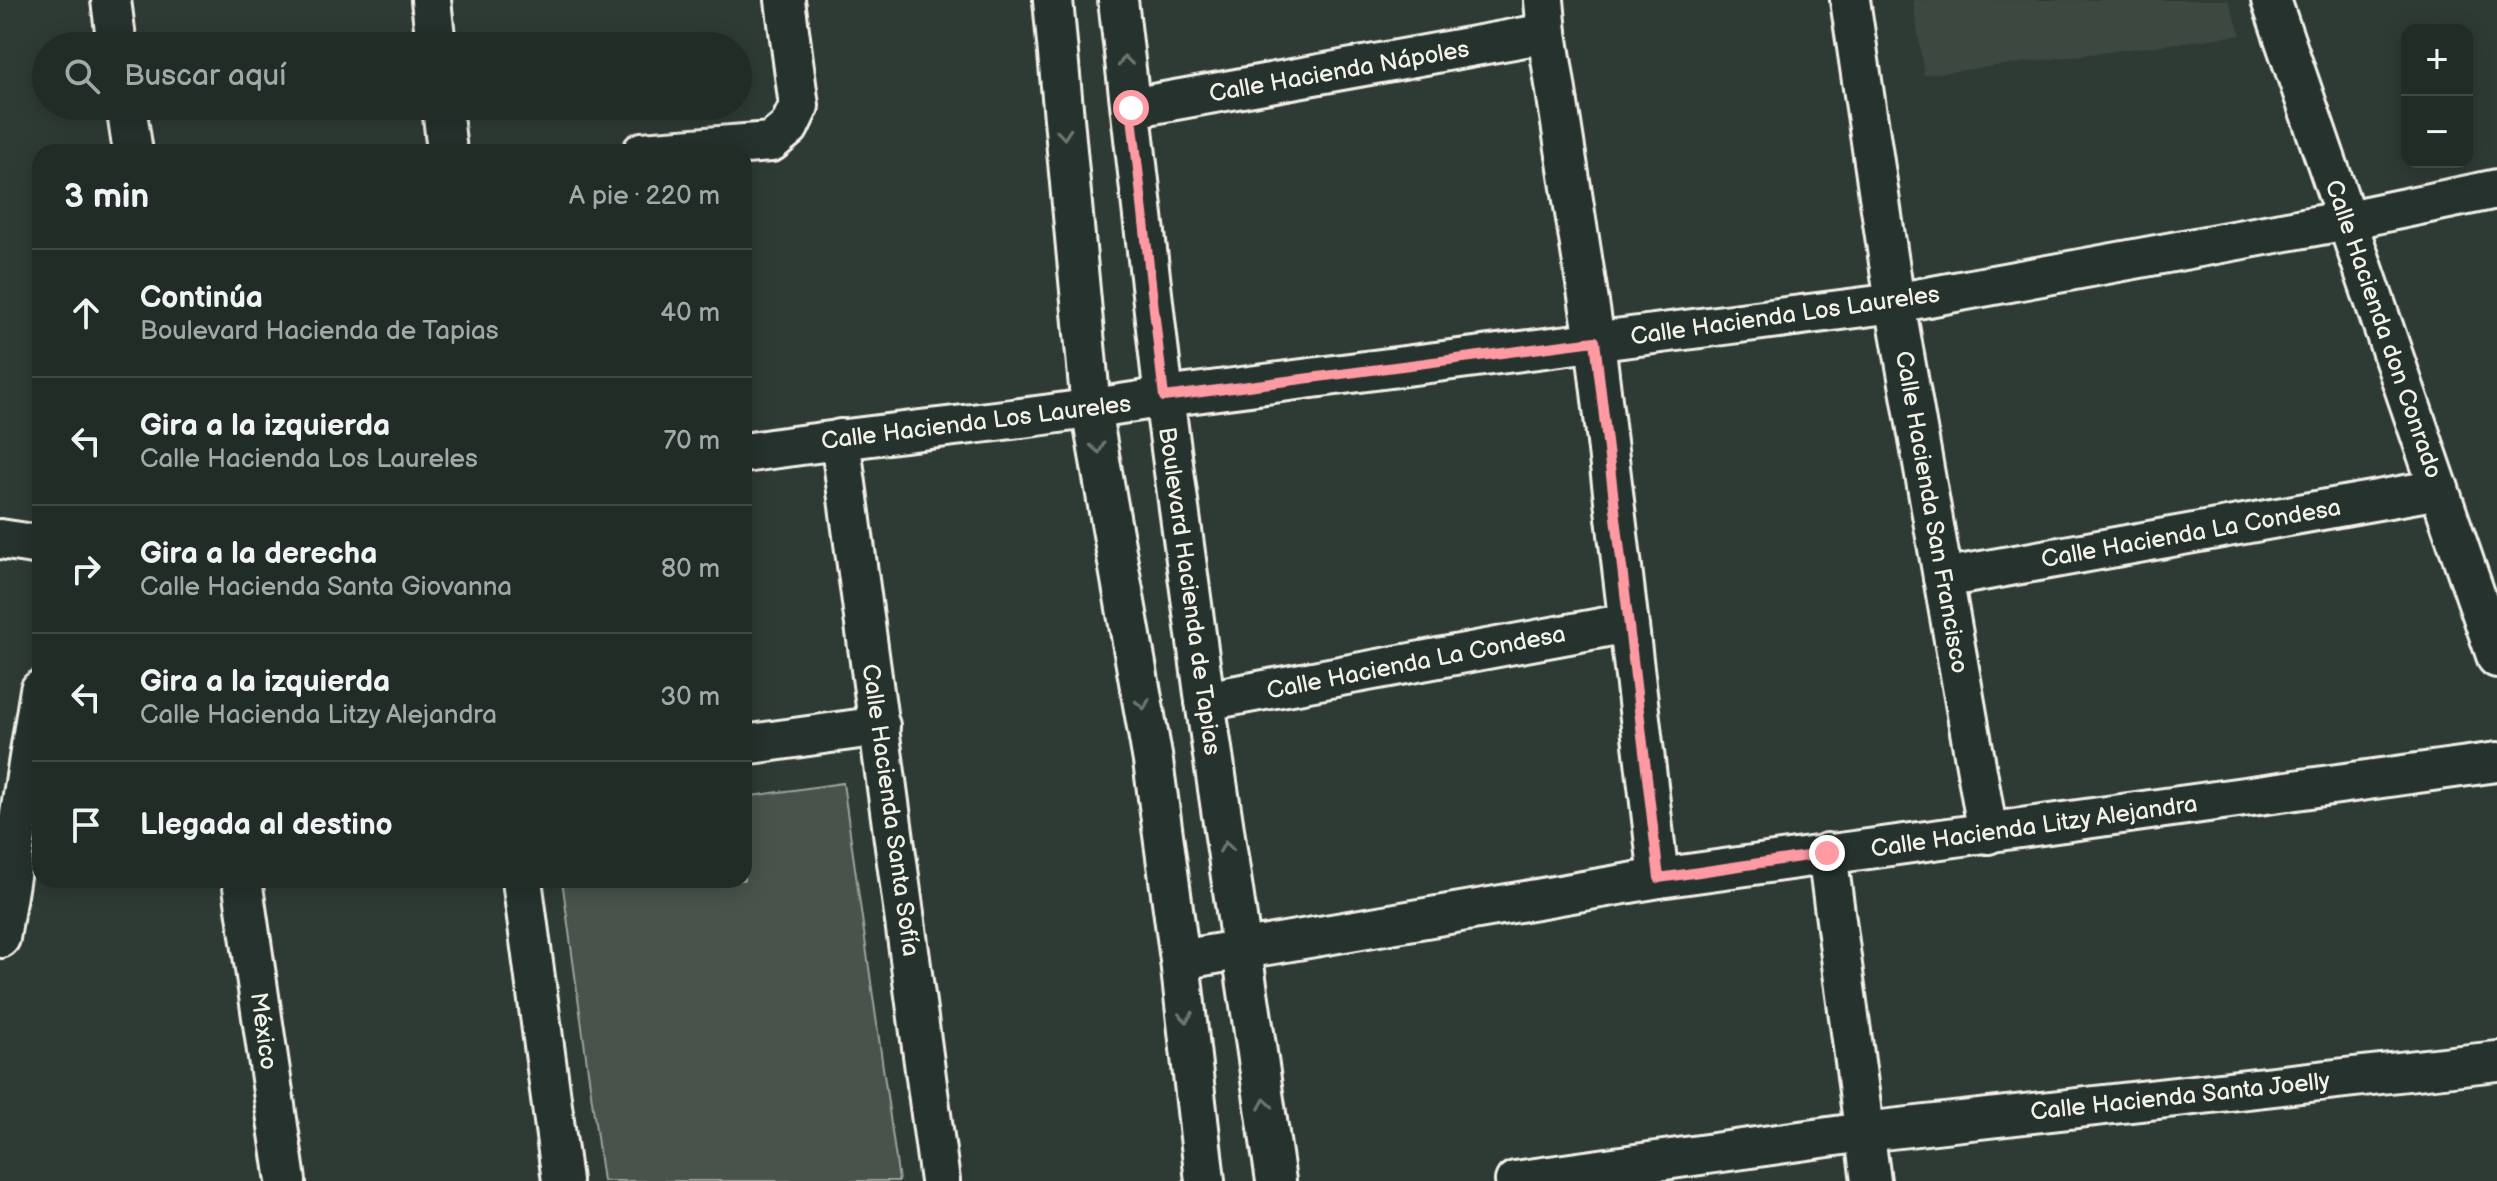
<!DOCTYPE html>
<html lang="es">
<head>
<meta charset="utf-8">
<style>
	body { margin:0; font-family:"Balsamiq Sans",sans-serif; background:#2a342f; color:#f1f3f6 }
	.controls { position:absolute; right:24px; top:24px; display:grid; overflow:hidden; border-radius:16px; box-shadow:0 4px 20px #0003 }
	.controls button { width:72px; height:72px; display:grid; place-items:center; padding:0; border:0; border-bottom:2px solid #3f4844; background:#222c27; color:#f1f3f6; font:40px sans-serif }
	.stop { position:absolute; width:24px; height:24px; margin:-18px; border:6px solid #ff9aa2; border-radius:50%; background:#fff }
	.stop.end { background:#ff9aa2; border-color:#fff; box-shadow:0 2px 8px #0008 }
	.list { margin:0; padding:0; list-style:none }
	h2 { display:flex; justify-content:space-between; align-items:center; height:104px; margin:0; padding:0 32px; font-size:34px }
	h2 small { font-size:26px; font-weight:400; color:#a2a7a7 }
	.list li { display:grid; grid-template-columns:52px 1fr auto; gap:24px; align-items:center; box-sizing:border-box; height:128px; padding:0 32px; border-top:2px solid #3f4844 }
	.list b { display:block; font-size:30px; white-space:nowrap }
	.list p { margin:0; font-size:26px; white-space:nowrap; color:#a2a7a7 }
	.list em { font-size:26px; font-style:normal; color:#a2a7a7 }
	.icon { flex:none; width:44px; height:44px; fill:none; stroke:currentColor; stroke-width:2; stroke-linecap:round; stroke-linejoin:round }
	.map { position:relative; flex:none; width:2497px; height:1181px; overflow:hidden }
	.search { position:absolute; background:#222c27; box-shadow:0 4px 20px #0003; left:32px; top:32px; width:720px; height:88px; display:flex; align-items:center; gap:20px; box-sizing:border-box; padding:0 28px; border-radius:44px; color:#a2a7a7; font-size:30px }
	.panel { position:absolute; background:#222c27; box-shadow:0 4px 20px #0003; left:32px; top:144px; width:720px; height:744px; border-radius:24px }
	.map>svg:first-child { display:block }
</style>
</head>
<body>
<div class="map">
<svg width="2497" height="1181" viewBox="0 0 2497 1181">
	<rect width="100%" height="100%" fill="#2e3b34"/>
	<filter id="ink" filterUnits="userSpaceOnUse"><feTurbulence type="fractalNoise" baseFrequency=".0125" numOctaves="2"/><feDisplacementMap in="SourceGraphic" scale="16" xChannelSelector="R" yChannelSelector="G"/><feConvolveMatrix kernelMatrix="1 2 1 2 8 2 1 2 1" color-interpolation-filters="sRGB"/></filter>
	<g filter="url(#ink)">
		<path fill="#3c4841" d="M1913,0h315l13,35 -317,40z"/>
		<path fill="#48524c" stroke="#9ea29a" stroke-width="2" d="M843,783l56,398h-296l-41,-301h182v-83z"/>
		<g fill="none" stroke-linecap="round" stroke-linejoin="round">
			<g stroke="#f4f1e8" stroke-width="44">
				<g id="street">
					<path d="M111,0l6,46"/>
					<path d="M431,0l5,46"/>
					<path d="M1053,0l38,409 62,352 27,199 25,221"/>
					<path d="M1118,0l46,397 41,304 71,480"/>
					<path d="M1544,0l3,33 48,308 64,537"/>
					<path d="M1850,0l45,303 93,531"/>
					<path d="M2271,0l226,658"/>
					<path d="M126,106l7,46"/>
					<path d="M442,106l5,46"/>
					<path d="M1131,108l416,-75"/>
					<path d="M642,152l129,-10 18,-15 10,-21 -14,-106"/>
					<path d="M840,439l100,742"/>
					<path d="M744,453c140,-21 281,-32 420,-56l731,-94 452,-83 150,-31"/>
					<path d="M0,539l40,6"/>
					<path d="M1943,578l496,-89"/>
					<path d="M1205,701l423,-78"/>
					<path d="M744,745l136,-19"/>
					<path d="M1827,853l44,328"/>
					<path d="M242,880l44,301"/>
					<path d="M522,880l40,301"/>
					<path d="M0,938l40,-248"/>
					<path d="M1180,960l479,-82 838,-116"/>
					<path d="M1515,1181l349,-49 633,-71"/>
				</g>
			</g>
			<use href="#street" stroke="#26332d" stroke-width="38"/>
		</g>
		<defs><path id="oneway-chevron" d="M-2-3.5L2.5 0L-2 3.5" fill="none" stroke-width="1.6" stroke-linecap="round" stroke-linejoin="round" transform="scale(2)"/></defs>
		<g stroke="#6e766e">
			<use href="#oneway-chevron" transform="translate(1125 61) rotate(-97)"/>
			<use href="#oneway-chevron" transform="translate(1064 134) rotate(85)"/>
			<use href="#oneway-chevron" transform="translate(1098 448) rotate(80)"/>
			<use href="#oneway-chevron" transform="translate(1143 704) rotate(80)"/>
			<use href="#oneway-chevron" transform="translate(1226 847) rotate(-98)"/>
			<use href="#oneway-chevron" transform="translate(1186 1017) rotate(83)"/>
			<use href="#oneway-chevron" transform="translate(1265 1104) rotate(-99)"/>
		</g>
	</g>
	<g fill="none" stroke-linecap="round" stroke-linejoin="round" filter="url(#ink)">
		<path stroke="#ff9aa2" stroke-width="10" d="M1131,108l33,289 431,-56 64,537 168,-25"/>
	</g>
	<g text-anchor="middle" stroke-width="8" stroke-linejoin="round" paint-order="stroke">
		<g font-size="24" fill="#f4f1e8" stroke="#26332d">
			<text transform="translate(1339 71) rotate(-10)" y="8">Calle Hacienda Nápoles</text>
			<text transform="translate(1785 315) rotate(-8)" y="8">Calle Hacienda Los Laureles</text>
			<text transform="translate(2384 329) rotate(71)" y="8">Calle Hacienda don Conrado</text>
			<text transform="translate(976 422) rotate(-7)" y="8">Calle Hacienda Los Laureles</text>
			<text transform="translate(1932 512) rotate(80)" y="8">Calle Hacienda San Francisco</text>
			<text transform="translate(2191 533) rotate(-10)" y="8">Calle Hacienda La Condesa</text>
			<text transform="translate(1190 591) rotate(82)" y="8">Boulevard Hacienda de Tapias</text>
			<text transform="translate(1416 662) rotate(-11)" y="8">Calle Hacienda La Condesa</text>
			<text transform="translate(891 810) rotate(82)" y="8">Calle Hacienda Santa Sofía</text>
			<text transform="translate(2034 826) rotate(-8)" y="8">Calle Hacienda Litzy Alejandra</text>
			<text transform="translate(264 1031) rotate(82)" y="8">México</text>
			<text transform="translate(2180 1096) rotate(-6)" y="8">Calle Hacienda Santa Joelly</text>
		</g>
	</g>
</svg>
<div class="controls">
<button>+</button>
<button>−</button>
</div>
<div class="stop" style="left:1131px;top:108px"></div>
<div class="stop end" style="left:1827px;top:853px"></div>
<div class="search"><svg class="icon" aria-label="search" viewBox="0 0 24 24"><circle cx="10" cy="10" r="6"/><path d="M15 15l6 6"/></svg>Buscar aquí</div>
<section class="panel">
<h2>3 min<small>A pie · 220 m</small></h2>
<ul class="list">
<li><svg class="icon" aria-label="ahead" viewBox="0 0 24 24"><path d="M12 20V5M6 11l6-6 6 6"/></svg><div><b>Continúa</b><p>Boulevard Hacienda de Tapias</p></div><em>40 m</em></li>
<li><svg class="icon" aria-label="left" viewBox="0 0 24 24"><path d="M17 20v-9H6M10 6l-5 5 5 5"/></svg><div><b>Gira a la izquierda</b><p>Calle Hacienda Los Laureles</p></div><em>70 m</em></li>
<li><svg class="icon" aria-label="right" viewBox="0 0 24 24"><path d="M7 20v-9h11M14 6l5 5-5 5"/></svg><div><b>Gira a la derecha</b><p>Calle Hacienda Santa Giovanna</p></div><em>80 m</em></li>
<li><svg class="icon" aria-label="left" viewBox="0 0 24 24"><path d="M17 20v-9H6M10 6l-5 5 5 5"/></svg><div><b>Gira a la izquierda</b><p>Calle Hacienda Litzy Alejandra</p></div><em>30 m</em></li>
<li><svg class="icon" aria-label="arrive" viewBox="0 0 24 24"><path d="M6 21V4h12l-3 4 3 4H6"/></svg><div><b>Llegada al destino</b></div></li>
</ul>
</section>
</div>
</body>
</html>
